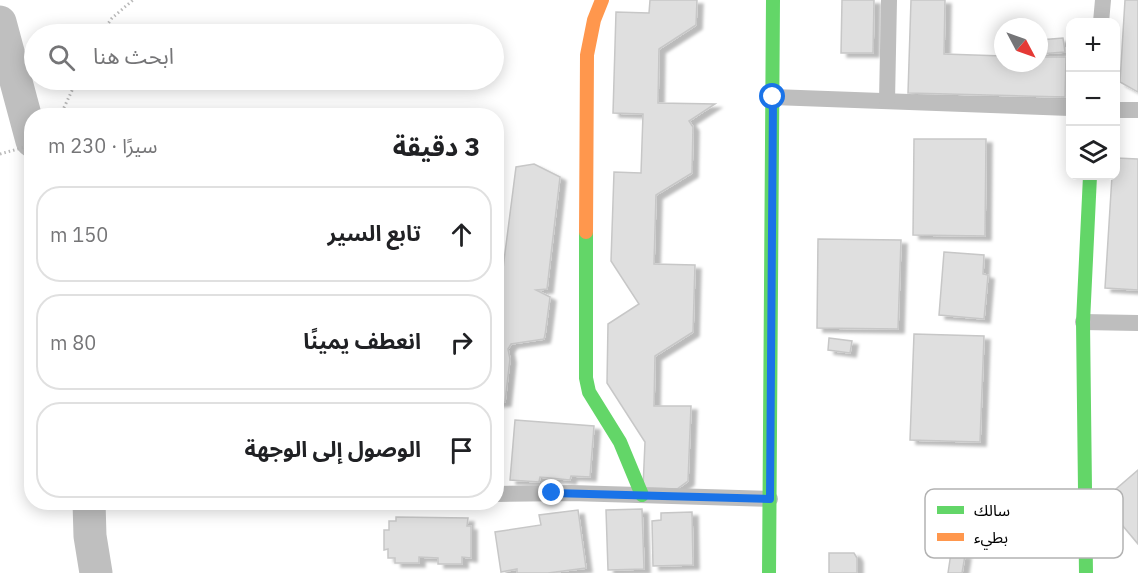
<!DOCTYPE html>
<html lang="ar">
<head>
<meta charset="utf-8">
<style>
	body { margin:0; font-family:"IBM Plex Sans","Noto Sans Arabic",sans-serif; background:#f2f2f2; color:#202124; direction:rtl }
	.controls { position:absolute; right:18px; top:18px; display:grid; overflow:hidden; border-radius:12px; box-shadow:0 3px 15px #0003 }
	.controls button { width:54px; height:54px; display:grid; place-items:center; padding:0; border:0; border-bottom:2px solid #e0e0e0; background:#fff; color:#202124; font:30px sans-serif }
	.compass { position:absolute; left:994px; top:18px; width:54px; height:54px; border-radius:50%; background:#fff; box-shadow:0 3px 15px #0003; rotate:131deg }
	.stop { position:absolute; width:18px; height:18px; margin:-14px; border:4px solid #1a73e8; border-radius:50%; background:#fff }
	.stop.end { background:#1a73e8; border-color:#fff; box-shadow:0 2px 6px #0008 }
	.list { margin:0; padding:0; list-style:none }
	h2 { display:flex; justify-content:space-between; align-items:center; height:78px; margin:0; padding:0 24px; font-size:26px }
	h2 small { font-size:20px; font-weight:400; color:#757577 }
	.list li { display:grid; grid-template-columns:39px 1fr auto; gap:18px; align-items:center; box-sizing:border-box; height:96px; margin:0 12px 12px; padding:0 12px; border:2px solid #e0e0e0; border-radius:24px }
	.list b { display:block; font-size:22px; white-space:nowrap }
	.list em { font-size:20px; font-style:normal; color:#757577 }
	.icon { flex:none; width:33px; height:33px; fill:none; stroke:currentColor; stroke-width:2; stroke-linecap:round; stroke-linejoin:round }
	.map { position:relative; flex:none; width:1138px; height:573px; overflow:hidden; direction:ltr }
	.search { position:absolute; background:#fff; box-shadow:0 3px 15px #0003; left:24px; top:24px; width:480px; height:66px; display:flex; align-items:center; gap:15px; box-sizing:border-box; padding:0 21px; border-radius:33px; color:#757577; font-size:22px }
	.panel { position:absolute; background:#fff; box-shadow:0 3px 15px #0003; left:24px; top:108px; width:480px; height:402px; border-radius:24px; direction:rtl }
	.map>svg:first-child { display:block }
</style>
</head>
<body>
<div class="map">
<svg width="1138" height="573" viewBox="0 0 1138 573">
	<defs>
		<filter id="shadow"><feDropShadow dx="6" dy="4" stdDeviation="1.5" flood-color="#0004"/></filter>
	</defs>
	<rect width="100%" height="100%" fill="#fff"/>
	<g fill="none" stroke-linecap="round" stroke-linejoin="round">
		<g stroke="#bfbfbf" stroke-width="33">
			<path d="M0,22l32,119"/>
			<path d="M89,502l1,34 6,37"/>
		</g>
	</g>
	<g fill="#dfdfdf" stroke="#c7c7c7" stroke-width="1.5" filter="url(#shadow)">
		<path d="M650,0h47l-1,25 -37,24 -1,54 57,1 -26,17 4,6 -1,46 -36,22 -2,69 41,1 -2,67 -38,24 -1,50h37l-3,75 -11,8 -34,-1 2,-46 -38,-59 1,-59 31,-20 -28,-43 3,-89 27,1 2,-59 -30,-1 3,-101 33,1z"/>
		<path d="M842,0h32l-1,53h-32z"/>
		<path d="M911,0h34l-1,54 59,2v7h36v-6h27l-1,40 -157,-4z"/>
		<path d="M1125,0h13v92l-18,-10z"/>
		<path d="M1063,38l2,14 -26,2v-14z"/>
		<path d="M914,139h72l-1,97 -72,-1z"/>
		<path d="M1116,158l22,1v131l-33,-2 7,-112h4z"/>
		<path d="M534,164l26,13 -13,112 -11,1 14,7 -5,38 -1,4 -33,5 -3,5 2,10 -5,43 -9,1v-80l20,-156z"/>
		<path d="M818,239l83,1 -3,89 -81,-1z"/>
		<path d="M944,252l40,3 -1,19 5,1 -4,44 -45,-4z"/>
		<path d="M914,334l70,2 -4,106 -70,-2z"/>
		<path d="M829,338l23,3 -2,12 -22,-3z"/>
		<path d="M515,420l79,6 -4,51 -19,-1 -1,4 -30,-3 -1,5 -29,-2z"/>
		<path d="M1138,470v74l-36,-43z"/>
		<path d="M642,509l2,60 -36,1 -2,-60z"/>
		<path d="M578,510l8,58 -38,5h-31v-4l-16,3 -6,-40 46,-7 -2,-10z"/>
		<path d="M692,512l1,53 -40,1 -1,-45 9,-1v-7z"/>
		<path d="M396,517l72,1 -1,8h4v32l-9,-1v7h-24v-6l-19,-1v6h-24v-5h-7v-9l-4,1v-20h5v-9h7z"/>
		<path d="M829,553h25l3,5v15h-28z"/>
		<path d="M951,553l14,2 -3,18h-14z"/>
	</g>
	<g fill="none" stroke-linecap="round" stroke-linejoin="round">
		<g stroke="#b9b9b9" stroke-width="3" stroke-dasharray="1.5 3" stroke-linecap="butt">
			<path d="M101,34l11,-16 21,-18"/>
			<path d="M60,116l17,-36"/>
			<path d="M0,154l32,-9"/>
		</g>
		<g stroke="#bebebe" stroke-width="16">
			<path d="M1101,22l2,-22"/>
			<path d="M773,97l297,11"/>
			<path d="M887,101l2,-101"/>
			<path d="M1116,110h22"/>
			<path d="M1083,322l55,1"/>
			<path d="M496,494l75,-1 199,6"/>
		</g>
		<g stroke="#63d668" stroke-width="14">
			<path d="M586,232v146l3,14 31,50 22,53"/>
			<path d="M769,573l4,-573"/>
			<path d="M1086,573l-3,-251 7,-146"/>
		</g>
		<path stroke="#ff974d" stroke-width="14" d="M586,232l1,-177 7,-35 8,-20"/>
	</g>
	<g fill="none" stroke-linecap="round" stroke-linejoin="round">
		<path stroke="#1a73e8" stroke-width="8" d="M552,493l218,6 3,-402"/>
	</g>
	<rect x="925" y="489" width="198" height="69" rx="9" fill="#fff" stroke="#b2b2b2" stroke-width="1.5"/>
	<rect x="937" y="506" width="27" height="8" fill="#63d668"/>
	<rect x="937" y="533" width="27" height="8" fill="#ff974d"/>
	<g font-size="16" fill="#000">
		<text x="974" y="516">سالك</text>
		<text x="974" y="543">بطيء</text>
	</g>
</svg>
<div class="controls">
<button>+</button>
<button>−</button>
<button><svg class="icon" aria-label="layers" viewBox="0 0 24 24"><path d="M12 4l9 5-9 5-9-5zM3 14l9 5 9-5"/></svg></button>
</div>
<svg class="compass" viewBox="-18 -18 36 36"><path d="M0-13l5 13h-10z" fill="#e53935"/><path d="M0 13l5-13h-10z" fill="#757577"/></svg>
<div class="stop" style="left:773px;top:97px"></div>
<div class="stop end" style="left:552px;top:493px"></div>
<div class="search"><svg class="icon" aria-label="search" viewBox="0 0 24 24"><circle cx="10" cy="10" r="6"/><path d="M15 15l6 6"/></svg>ابحث هنا</div>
<section class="panel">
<h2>3 دقيقة<small>سيرًا · 230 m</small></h2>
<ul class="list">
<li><svg class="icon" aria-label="ahead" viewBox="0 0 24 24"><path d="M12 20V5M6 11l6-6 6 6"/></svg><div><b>تابع السير</b></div><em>150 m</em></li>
<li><svg class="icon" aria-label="right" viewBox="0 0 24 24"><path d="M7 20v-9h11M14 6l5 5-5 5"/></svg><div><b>انعطف يمينًا</b></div><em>80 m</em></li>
<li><svg class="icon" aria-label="arrive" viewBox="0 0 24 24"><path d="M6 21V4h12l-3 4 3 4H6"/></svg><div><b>الوصول إلى الوجهة</b></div></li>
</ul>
</section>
</div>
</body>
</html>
